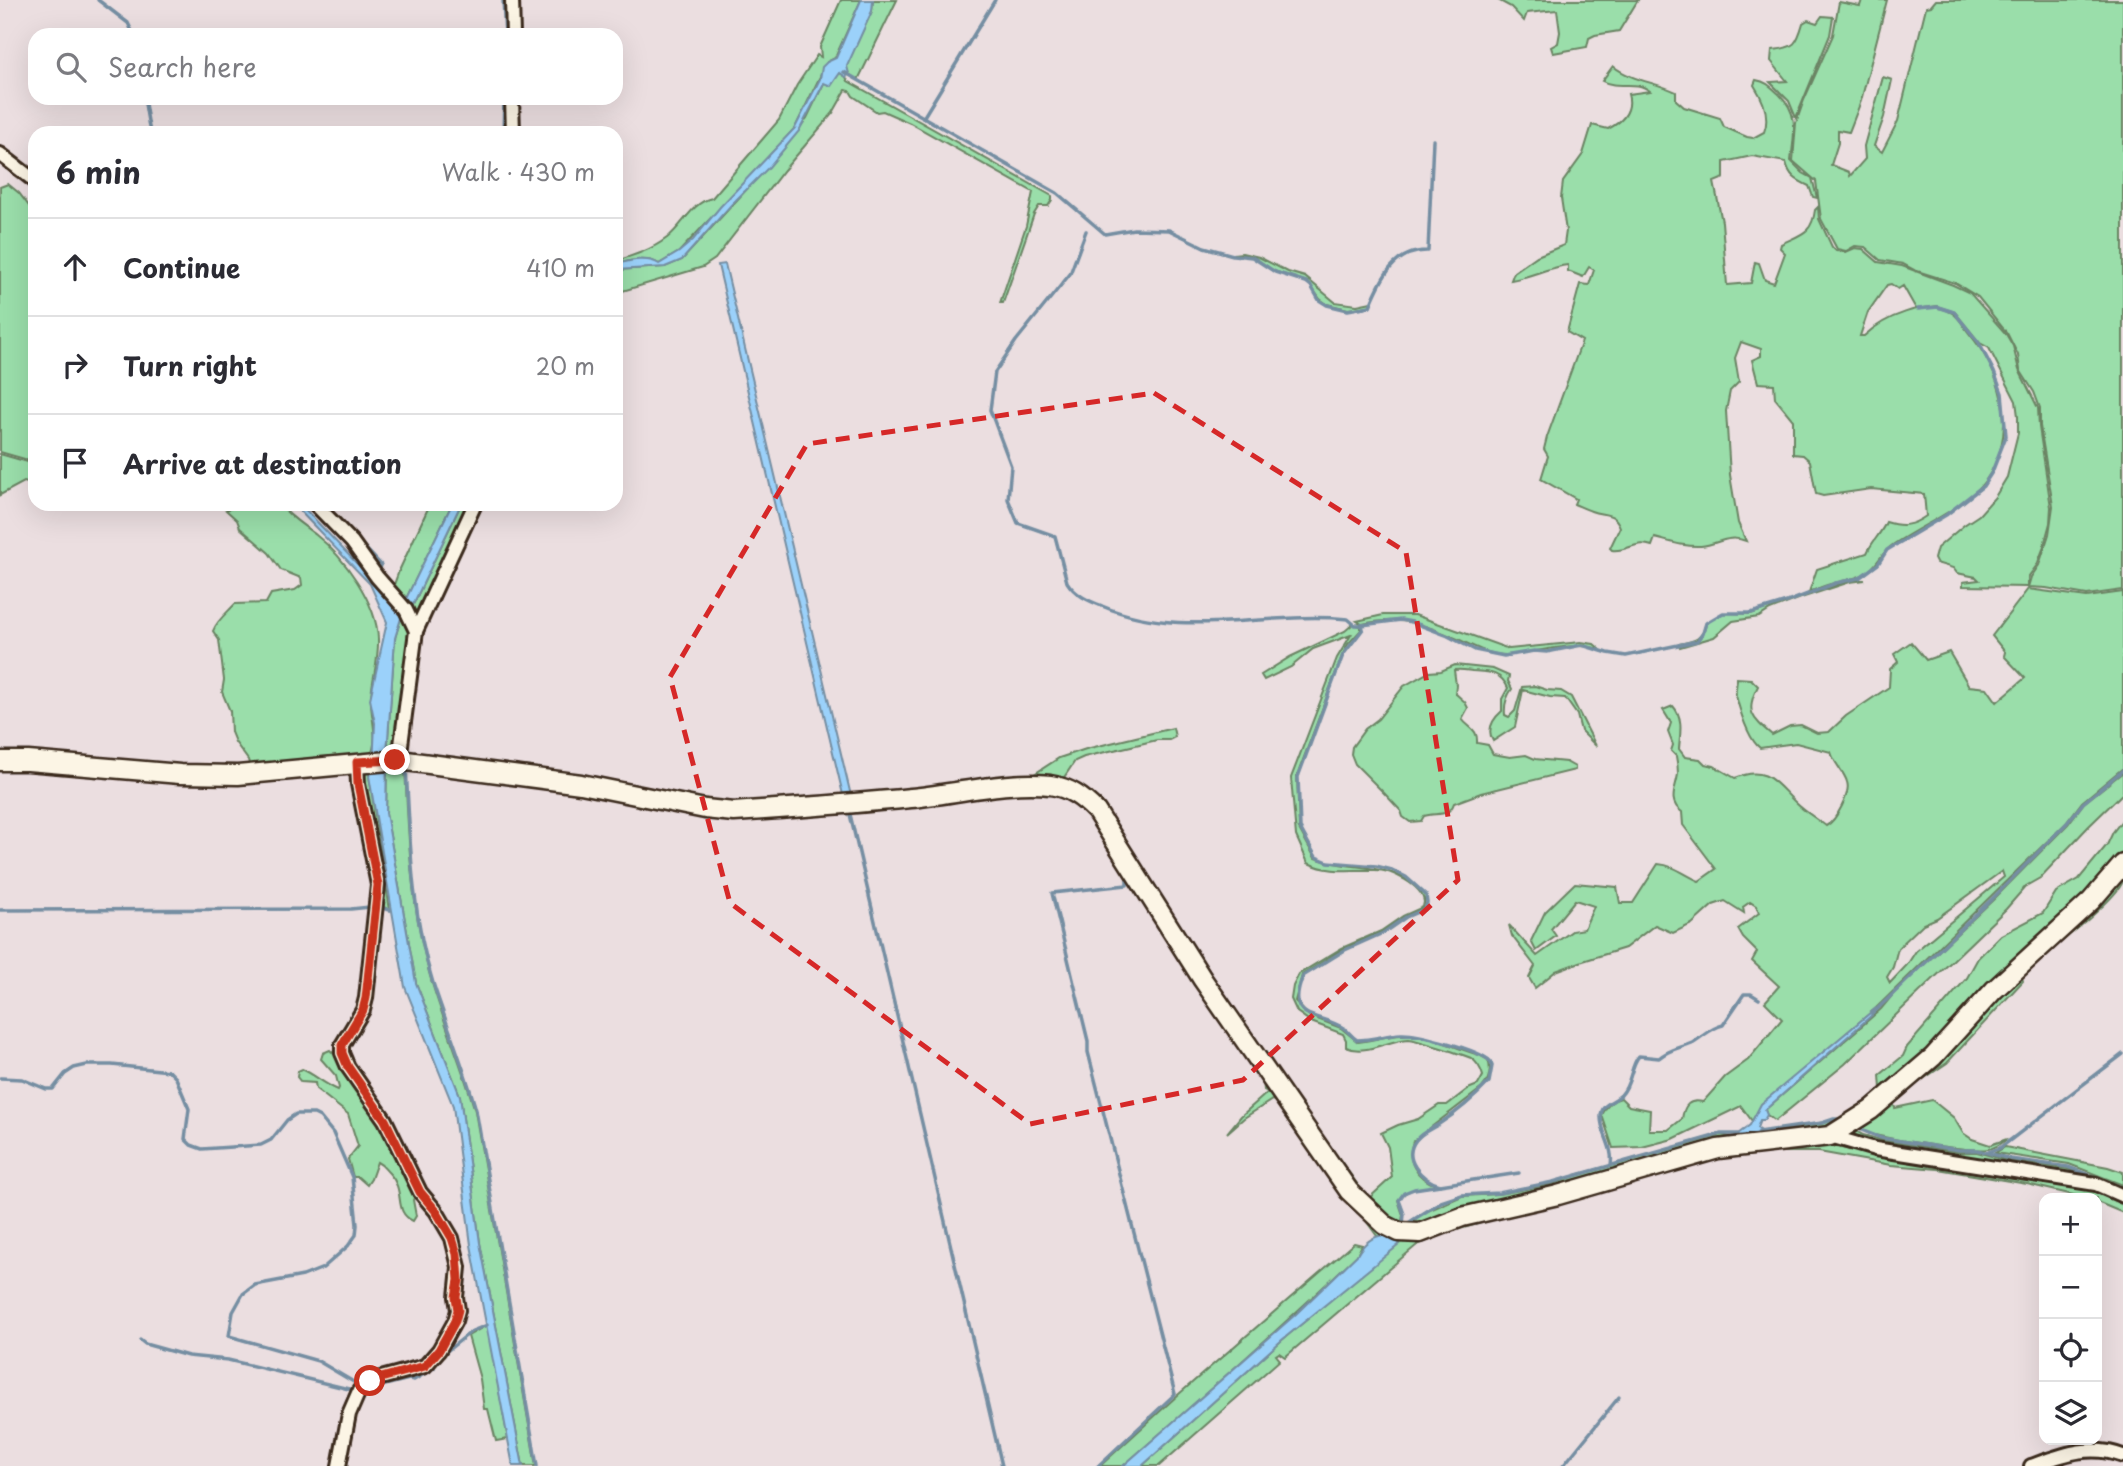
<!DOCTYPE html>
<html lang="en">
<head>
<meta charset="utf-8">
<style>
	body { margin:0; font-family:"Playpen Sans",sans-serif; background:#f2f2f3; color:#2b2b33 }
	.controls { position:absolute; right:21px; bottom:21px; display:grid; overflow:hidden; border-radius:14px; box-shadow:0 7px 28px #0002 }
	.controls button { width:63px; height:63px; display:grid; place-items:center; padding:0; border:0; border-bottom:2px solid #e1e1e2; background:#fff; color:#2b2b33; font:35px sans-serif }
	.stop { position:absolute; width:21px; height:21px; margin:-16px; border:5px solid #c8321e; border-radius:50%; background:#fff }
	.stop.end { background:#c8321e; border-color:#fff; box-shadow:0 2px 7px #0008 }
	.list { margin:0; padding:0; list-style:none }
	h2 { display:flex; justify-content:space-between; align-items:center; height:91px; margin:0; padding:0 28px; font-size:30px }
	h2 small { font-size:23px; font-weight:400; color:#7c7c81 }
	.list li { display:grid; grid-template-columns:46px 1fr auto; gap:21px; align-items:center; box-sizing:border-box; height:98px; padding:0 28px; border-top:2px solid #e1e1e2 }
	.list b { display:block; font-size:26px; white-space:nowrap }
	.list em { font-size:23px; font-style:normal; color:#7c7c81 }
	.icon { flex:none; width:38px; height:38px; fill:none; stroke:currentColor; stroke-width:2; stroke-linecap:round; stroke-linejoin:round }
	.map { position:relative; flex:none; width:2123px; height:1466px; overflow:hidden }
	.search { position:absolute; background:#fff; box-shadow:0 7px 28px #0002; left:28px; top:28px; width:595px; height:77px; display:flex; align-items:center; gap:18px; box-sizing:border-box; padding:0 24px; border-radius:21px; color:#7c7c81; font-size:26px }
	.panel { position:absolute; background:#fff; box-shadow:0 7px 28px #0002; left:28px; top:126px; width:595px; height:385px; border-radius:21px }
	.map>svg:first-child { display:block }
</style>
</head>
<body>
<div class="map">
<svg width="2123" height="1466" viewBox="0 0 2123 1466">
	<rect width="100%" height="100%" fill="#ebdee0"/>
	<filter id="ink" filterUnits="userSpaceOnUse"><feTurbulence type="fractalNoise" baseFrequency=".0143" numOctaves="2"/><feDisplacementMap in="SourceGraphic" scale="14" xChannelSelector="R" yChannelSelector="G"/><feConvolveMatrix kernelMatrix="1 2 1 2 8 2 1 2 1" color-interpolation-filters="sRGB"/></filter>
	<g filter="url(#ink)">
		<g fill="#9adeaa" stroke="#6a8464" stroke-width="2" fill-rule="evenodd">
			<path d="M841,0h20l-26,58 -8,4 -32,66 -116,124 -20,12c-12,-8 -30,-3 -43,0v-3c19,-6 35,-11 51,-23 15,-11 25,-36 45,-40l67,-78 18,-35 20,-30 4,2 -1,-10z"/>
			<path d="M873,0h24l-39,80 -9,-6 -3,-8 26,-55z"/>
			<path d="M1498,0h140l-19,31 -24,4 -6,3 -2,9 -34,6 -2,-6 7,-4 2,-11 -3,-22 -30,3 -3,8 -13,-14z"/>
			<path d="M1862,0h25l-26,101 -12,31 -11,-2v13l-7,22 18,7 1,4 15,-17 -1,-13 19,-69 9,3 -8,37 -10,29 8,6 16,-31 28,-114 5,-1 5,-6h187v590l-36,5 -41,-7 -18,-1 3,-10 8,-12 10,-31 4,-28 -13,-80v-18l-6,-16 -14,-22 -2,-15 -11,-22 -29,-36 -23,-14 -41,-13 -11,-6 -23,-4 -15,-13 -10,-1 -9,5 -9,-2 -16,-30 -5,-38 -23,-20 3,-38 8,-23 29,-65 6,-33 21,4z"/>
			<path d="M1822,16l11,1 -3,18 -34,83 -7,-17 -19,-19 17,-1 -16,-20 1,-11c23,-2 25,-6 31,-27l5,-3 9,3z"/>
			<path d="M1613,66c19,15 43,16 63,26v8l8,7 36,11 4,9 23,10 6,1 11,-6c6,-15 -1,-33 -10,-47l2,-5c11,2 14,6 23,14 21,20 15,40 12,67l12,12 9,5 5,20 -4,-1 -4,-11c-13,-6 -20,-10 -23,-24l-34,-6 -28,6v16l-10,4 8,40 5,63 24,-2 4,-21 4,1 6,17 9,3 11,-30 -5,-5 1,-4c20,-10 31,-10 34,-34l3,-3 1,12 13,28 4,4 10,1 9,-4 8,1 15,13 24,4 51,19 17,8 36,41 7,12 6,24 19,38 1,19 12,80 -1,16 -7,26 -6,16 -8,11 -2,11 -64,-1v-4l16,-2 -3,-3 -19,-4 -4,-5 -17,-5 -2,-4 3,-11 27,-23 15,-10 16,-18 12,-20 11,-44v-17l-2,-15 -27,-53 -9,-5 -25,-31 -18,-6 -21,3 -13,-23 -5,3 -7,-5 -4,1 -19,27 -8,24h4c19,-18 63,-38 88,-23 7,4 12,14 17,20 32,39 48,93 22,139 -19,35 -70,52 -101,75 -10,8 -14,21 -26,27 -9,5 -20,6 -30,9 -9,2 -17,6 -25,9l8,-23 50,-16c5,-12 14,-19 19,-31 16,5 26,4 40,-6l-2,-22 -53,-5 -48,7 -7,-2 -6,-33 -7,-6 -10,-1v-34l-18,-22 -1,-14 -16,-1 -6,-23 9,-4v-7l-20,-7 -6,16 4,24 -9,9 -4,20 4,64 8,48 8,18c-19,-7 -27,3 -45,5 -16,1 -30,-4 -46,-8l-3,8c-18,-6 -24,6 -40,4l-2,-2 10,-21c-6,-16 -16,-11 -29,-16 -6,-2 -12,-5 -17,-7l2,-5 -35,-20 7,-23 -4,-7 3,-12 35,-96 -15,-9 13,-48 9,1 5,-15 -5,-3 -6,10 -15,-6v-6c-19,2 -37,12 -57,15l3,-8 23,-16 27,-11 2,-14 -5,-33 2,-16 20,-28 9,-29 16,4c14,-7 25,-18 20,-35l22,-3c-15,-12 -32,-1 -48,-10z"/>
			<path d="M840,73l6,4 2,4 204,115v4l-4,6h-9l-5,8 -31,89h-3l26,-77 7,-34 -123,-69 -27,-12 -6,1 -24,-16 -3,-5 -4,-1 -13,23 -49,57 -69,89 -12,8 -87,26v-23l49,-3 17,-7 99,-108 26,-34 17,-35z"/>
			<path d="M8,184l11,9 16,21v248l-35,-10v-265z"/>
			<path d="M1242,253l17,4 29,15 17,5 30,25 22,3 14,-3 -1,4 -22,3 -21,-5 -7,-5 -12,-17 -34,-11 -22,-15 -19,-2z"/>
			<path d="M0,454l35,10v21l-11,-3 -24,13z"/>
			<path d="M234,504h45c11,13 24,21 37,31 28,22 61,68 62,104 1,21 -6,39 -7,59 -1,20 9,39 -1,59l-119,13 -3,-10 -13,-18 -4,-10 -1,-21 -8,-19 2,-12 -5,-40 -6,-9c4,-11 14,-18 22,-27l31,-1 5,-9 24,-4 7,-5 -1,-7 -20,-8 -12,-17 -29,-25 -3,-8 -11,-10 8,-3z"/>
			<path d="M430,504h22l-48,99 -12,-13 7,-19z"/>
			<path d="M461,504h8l-55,117 -4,-10z"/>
			<path d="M1852,580h13l-15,2 -49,16 -31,12 -11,7 -26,4 -19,16 -34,10 -1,-3c16,-3 23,-4 27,-21l18,-10 27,1z"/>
			<path d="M2028,589l59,8 36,-5v176l-41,34 -16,21 -190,185 -114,96 -10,17 -11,-15 -68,33 -31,8 -29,1 -11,-33c4,-9 9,-15 19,-17l8,8 21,4 -1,20h19l14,-11c2,-14 7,-20 21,-17l22,-25 23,-17 34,-41 -17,-17 14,-16 -27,-25 5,-9 -14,-14 -5,-9 21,-16 -3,-7 -6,-4 -7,5 1,6 -19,-12 -12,4 -21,19 -19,9 -18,-8 -30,23 -42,13 -27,10 -21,17 -6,-10 6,-12 -23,-30 -3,-11 28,31 35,-25 12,-2 10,-23 -19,-6 -24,29 5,7 -20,15 -5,-10 14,-29 30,-29 42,4 3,16h13l25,-39c16,1 27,11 41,17l17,-12 -33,-44 -1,-13c-15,-11 -6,-23 -4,-38 0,-6 -1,-13 -2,-18l-5,-5 2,-6 -5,-13 3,-9 -8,-13 10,-4c11,12 7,28 6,43l6,8 15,2 5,5 9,2 21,12c32,-14 41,6 61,25 9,9 20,15 30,23 10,-5 25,-33 21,-44 -3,-11 -13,-18 -16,-30l-35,-9 -36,5c-12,-9 -20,-37 -24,-52 -1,-6 1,-12 1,-18l14,1 7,7c-14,26 -5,33 14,49l18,-9 11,-1 16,8 12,-1 17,-16 43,-29 1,-18 8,-7 -4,-8 17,-12 15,18 23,-8 20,34 18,2 10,14 28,-24 -21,-22 1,-4 -13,-16zM2002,871l2,6 -88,74 -9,14 -17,18 -3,-6 6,-10 5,-19 25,-24 14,-6z"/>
			<path d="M1383,615h32l94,34 72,-7 13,2 7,6c-25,-11 -67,4 -95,5 -17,0 -31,-8 -46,-15 -37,-17 -57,-24 -98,-16l-5,-3z"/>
			<path d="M401,618l5,6 5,14 -15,116 -9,-1 8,-115z"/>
			<path d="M1353,624l7,2 1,4 -13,14 -6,12 -45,120 2,53 16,29c41,15 79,1 111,38l-3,12 -18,8 -23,16 -38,17 -42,26 -7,26 14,15 32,12 17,14c15,-1 29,-7 44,-7 26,-1 53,13 77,20l9,5c4,11 1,20 -6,28l-69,53c-7,20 3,37 23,44 -16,5 -27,1 -38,15l5,15 -2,12 -17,-10 -24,-22 -80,-109 -59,-85 -126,-194c-24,-26 -39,-26 -73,-25l37,-24 27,-9 87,-21 2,9 -6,3h-12l-73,17 -9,4 -12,18 22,12 14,16 148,223 121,169 24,-22 -4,-30 -7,-14 17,-8 20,-6 21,-14h8l21,-16 10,-4 5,-9c-2,-8 -5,-13 -12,-18 -4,-2 -57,-19 -62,-19 -22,1 -43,17 -63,8v-7l-3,-6 -32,-12 -14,-10 -6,-13 2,-13 6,-12 43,-26 39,-17 22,-15 20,-9 1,-5c-2,-17 -33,-32 -49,-32 -24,-1 -43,4 -67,-7l-12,-27 -5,-58 46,-120 14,-23 -38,14 -22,18 -27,13 -3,-5 29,-18 55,-26z"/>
			<path d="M1455,665l38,4 16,7 -1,5 4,8c-6,8 -8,16 -7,26l4,2 6,-6 7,-24 13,-1 12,4 14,1 10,6 25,49 -15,-15 -4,-16 -12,-17 -15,-1 -27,-7 -8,37 -22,14c-7,-12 0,-22 9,-30v-12l6,-11c-8,-17 -20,-16 -36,-17 -7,-1 -10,-2 -18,-1l2,15 -1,8 10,9 3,6 -6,11c7,10 16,9 15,24l11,2 5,9 17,3 16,-2 9,4 31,3 9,5v3l-94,23 -27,10c-5,15 -18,9 -30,13l-3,5 -11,1 -7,-5 -2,-6 -17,-18 -29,-29 -4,-10 1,-7 13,-18 13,-10 26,-33 25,-14 12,-1z"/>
			<path d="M405,764c3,73 6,148 27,219 13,43 31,85 43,128l61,355h-13l-43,-223 -20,-147 -44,-113 -30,-170 1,-44z"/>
			<path d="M373,768l-4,8 21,134 -9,-4 -19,-134z"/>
			<path d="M2123,772v21l-35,34 -48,51 -14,8 -20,23 -161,155 -70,57 -8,-6 -2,-5 116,-101 14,-17 99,-93 74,-75 16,-21z"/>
			<path d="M1028,789l47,7 279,401 49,42 316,-84 104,-11 56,12 215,33 29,12v12l-26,-11v-4h-11l-59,-14 -89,-15 -47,-4 -72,-13h-38l-41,3 -19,3 -269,73 -35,14 -132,112 -6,-4 -3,2 4,5 -121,106h-17l140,-126 118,-97c-7,-6 -14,-8 -23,-7l-93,-128 -12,-8 -28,18 -17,15 14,-17 27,-24 -4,-2 -1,-9 -61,-86 -114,-179 -15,-17 -34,-8 -56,6z"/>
			<path d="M2123,819v42l-254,247 -25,11 37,-30 -1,-14 23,-19 4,-9 60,-69 11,-20 23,-23 42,-22 13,-21 23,-13 28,-34 6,-13z"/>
			<path d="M2123,870c0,4 0,8 0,11 -7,21 -82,76 -102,93l2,7 -76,82 -55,37 3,8 37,-8 22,18 9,15 9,6 18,6 17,-6c-6,5 -12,9 -19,10 -17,3 -103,-10 -120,-16 -5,-2 -10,-6 -14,-9z"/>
			<path d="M330,1050c41,38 63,93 87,143l-4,7 3,16 -3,5c-21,-10 -6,-29 -24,-48 -5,-5 -6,-8 -12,-11l-6,17 -4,6 -9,-8h-5l-5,-18 10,-13 -10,-32 -32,-25 -1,-6 -14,-1 -4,-5 1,-6 4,-2c13,6 22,15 36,21l1,-2 -3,-12 -15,-17 2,-6z"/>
			<path d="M1835,1120h4l-8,11 -411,97 -15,-2 18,-13 39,-17 37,-2 54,-10 23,-9 145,-40 16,3z"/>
			<path d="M1851,1128l12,7 18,5 78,12h18l32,9 59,8 55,21 -247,-43 -38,-13z"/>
			<path d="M2005,1147l103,20 15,5v13l-54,-21 -74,-11z"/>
			<path d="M1354,1243l8,2 -5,10c-76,73 -155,142 -234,211h-23l79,-72z"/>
			<path d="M487,1325l21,114 -12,2 -8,-32h-4l-4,-30 -12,-43z"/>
		</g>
		<g fill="#9bd1fa" stroke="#758ea2" stroke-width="2">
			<path d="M861,0h12l-1,11 -25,55 2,8 -3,3 -6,-4 -9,13 -7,-3 -25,48 -30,36 -38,38 -49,55 -17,7 -49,3v-6c13,-3 31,-8 43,0l20,-12 14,-12 27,-33 75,-79 25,-49 2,-12 5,-5 9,-4z"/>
			<path d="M725,264l127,536 -8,-1 -126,-534z"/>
			<path d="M293,504h7l62,65 42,34 48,-99h9l-51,107 -9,7 -6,20 -8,115 -1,60 30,170 44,113 20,147 43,223h-10l-42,-221 -18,-139 -48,-119 -36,-211 4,-8 2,-45 -5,-24 17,-77 -17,-38z"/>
			<path d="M1876,1008l-4,7 -107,95 2,5 -3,5h-4l-3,8 6,4 -26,6 -2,-2 15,-11 11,-21z"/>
			<path d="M1385,1235l11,4 4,5 -118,96 -140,126h-19l173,-152 61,-59c6,-11 14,-19 28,-20z"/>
		</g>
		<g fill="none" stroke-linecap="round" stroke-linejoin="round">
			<g stroke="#758ea2" stroke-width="3.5">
				<path d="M98,0l30,23 6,12"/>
				<path d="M503,0l2,35"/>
				<path d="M844,72l213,121 48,41 29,-5 35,1 35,17 29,8 19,2 23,15 31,10 5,4 8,14 8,5 21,5 22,-4c11,-27 24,-56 58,-55l5,-111"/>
				<path d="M144,98l6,35"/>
				<path d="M923,118l72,-118"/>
				<path d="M503,133l1,-35"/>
				<path d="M1086,231l-16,43 -54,67 -21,31 -5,38 21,56 -3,33 10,24 37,13 12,46c8,13 22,19 35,24 80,34 163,5 246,13l7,6h7l39,-5 11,2 34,13 29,15 29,6 30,-5 13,1 35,-7 26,8 18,3 71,-15 6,-8 3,-10 17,-10h28l39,-12 46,-18 23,-5 19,-14 9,-14 59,-35 37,-29 9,-14 14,-36 -4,-43 -8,-21 -15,-29 -25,-31 -16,-5 -20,2"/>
				<path d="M324,504l57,61 -2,8"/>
				<path d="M1362,625l1,4 -20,26 -45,122 2,51 16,29 12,5 48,4 16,4 14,7 20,18 1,8 -2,6 -19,8 -23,16 -38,17 -42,26c-19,48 16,35 42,53 4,3 7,8 12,11 15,0 29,-5 44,-6 16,-1 78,16 89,27l2,5 -3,16c-14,15 -33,31 -50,42 -8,5 -17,8 -23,16 -15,19 6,40 24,45"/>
				<path d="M406,766c4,73 5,147 27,217 14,43 31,84 43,127l61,356"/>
				<path d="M849,810l153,656"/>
				<path d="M382,908l8,2"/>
				<path d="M0,910l351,-1 19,-2"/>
				<path d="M1872,1014l121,-116 74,-75 16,-20 40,-33"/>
				<path d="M0,1078l22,1 24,10h7l12,-15 9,-6 13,-3h25l57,6 7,7 13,31 -4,30 6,6 11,4 59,-4 10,-5 16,-20 9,-6h18l6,3 13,16 19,44 5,48 -1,10 -8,11 -25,22 -20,8 -48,9 -12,9 -10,18 -4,24 89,25 39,23 -4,6 -125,-30 -40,-4 -43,-12 -5,-4"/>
				<path d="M1854,1127l27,11 78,12h18l33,9 58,8 55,21"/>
				<path d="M1759,1132l63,-9 12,-4h9"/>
				<path d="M1989,1152l11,-4 123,-94"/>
				<path d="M1611,1165c3,-18 -10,-31 -10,-48 0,-14 13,-15 20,-22 11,-11 9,-29 18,-39l20,2c10,-9 21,-10 33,-15 11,-6 18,-15 31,-18l21,-31h7l8,5"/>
				<path d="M1403,1225l1,-11 -5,-14 5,-7 10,-4 105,-16"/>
				<path d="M1405,1225l36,-23 21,-7 37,-2 54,-11 168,-48h17"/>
				<path d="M442,1355l30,-24 15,-6"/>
				<path d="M369,1389l40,-10 5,1 20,-12 -1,-6"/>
				<path d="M1098,1466l77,-72 -87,-342v-11l-36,-148 75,-8v-9"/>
				<path d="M1563,1466l56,-69"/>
			</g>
			<g stroke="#3b2a1e" stroke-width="18">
				<g id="street">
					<path d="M512,0l1,35"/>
					<path d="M512,98l1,35"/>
					<path d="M0,154l35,27"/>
					<path d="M315,504l37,38 25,35 29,33 10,21 -17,129"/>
					<path d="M416,631l59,-127"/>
					<path d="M1830,1136l45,13 221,35 27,12"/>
					<path d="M339,1466l10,-52 10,-23 11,-10 55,-15 14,-16 16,-29 3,-11 -2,-13 3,-30 -7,-29 -16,-27 -16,-19 -35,-72 -37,-53 -6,-14v-8l21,-35 3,-12 12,-113 -20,-101 -1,-22"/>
					<path d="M2031,1466c31,-11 59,-23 92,-10"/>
				</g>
			</g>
			<g stroke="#3b2a1e" stroke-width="23">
				<path id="secondary" d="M0,761h28l152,13 58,1 161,-15 182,24 124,25 29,3c59,-4 118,-8 177,-14 42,-4 98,-18 139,-13 20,3 32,12 46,26l107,169 146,211 36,34 14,7 21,1 42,-16 96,-22 160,-46 112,-13 41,-26 62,-53 61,-67 97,-89 32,-37"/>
			</g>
			<use href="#street" stroke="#fcf5e5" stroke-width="12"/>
			<use href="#secondary" stroke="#fcf5e5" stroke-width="18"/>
		</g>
	</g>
	<g fill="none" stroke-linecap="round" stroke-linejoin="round" filter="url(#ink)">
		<path stroke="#c8321e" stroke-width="9" d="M370,1381l55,-15 14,-16 16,-29 3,-11 -2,-13 3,-17 -2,-26 -5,-16 -16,-27 -16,-19 -35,-72 -37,-53 -6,-14v-8l21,-35 3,-12 12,-113 -20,-101 -1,-22 38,-2"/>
	</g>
	<path fill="none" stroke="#d62828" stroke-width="5" stroke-dasharray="14 9" stroke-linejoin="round" d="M1154,393l252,159 52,328 -215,200 -213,44 -300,-221 -60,-226 137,-233z"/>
</svg>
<div class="controls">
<button>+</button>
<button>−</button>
<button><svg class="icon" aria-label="locate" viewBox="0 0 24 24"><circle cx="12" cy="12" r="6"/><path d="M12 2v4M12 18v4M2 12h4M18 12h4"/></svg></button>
<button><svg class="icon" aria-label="layers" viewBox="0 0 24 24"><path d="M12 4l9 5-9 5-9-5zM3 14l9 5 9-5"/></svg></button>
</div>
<div class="stop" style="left:370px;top:1381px"></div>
<div class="stop end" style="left:395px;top:760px"></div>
<div class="search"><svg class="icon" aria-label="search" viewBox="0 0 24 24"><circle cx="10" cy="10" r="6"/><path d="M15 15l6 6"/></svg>Search here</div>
<section class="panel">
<h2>6 min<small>Walk · 430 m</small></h2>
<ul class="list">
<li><svg class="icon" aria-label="ahead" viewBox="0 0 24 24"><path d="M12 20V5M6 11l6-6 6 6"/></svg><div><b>Continue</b></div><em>410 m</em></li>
<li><svg class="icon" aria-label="right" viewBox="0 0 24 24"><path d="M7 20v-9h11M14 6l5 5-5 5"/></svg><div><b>Turn right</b></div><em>20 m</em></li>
<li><svg class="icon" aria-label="arrive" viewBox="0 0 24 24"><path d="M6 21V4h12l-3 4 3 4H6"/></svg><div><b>Arrive at destination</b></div></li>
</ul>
</section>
</div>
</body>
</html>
